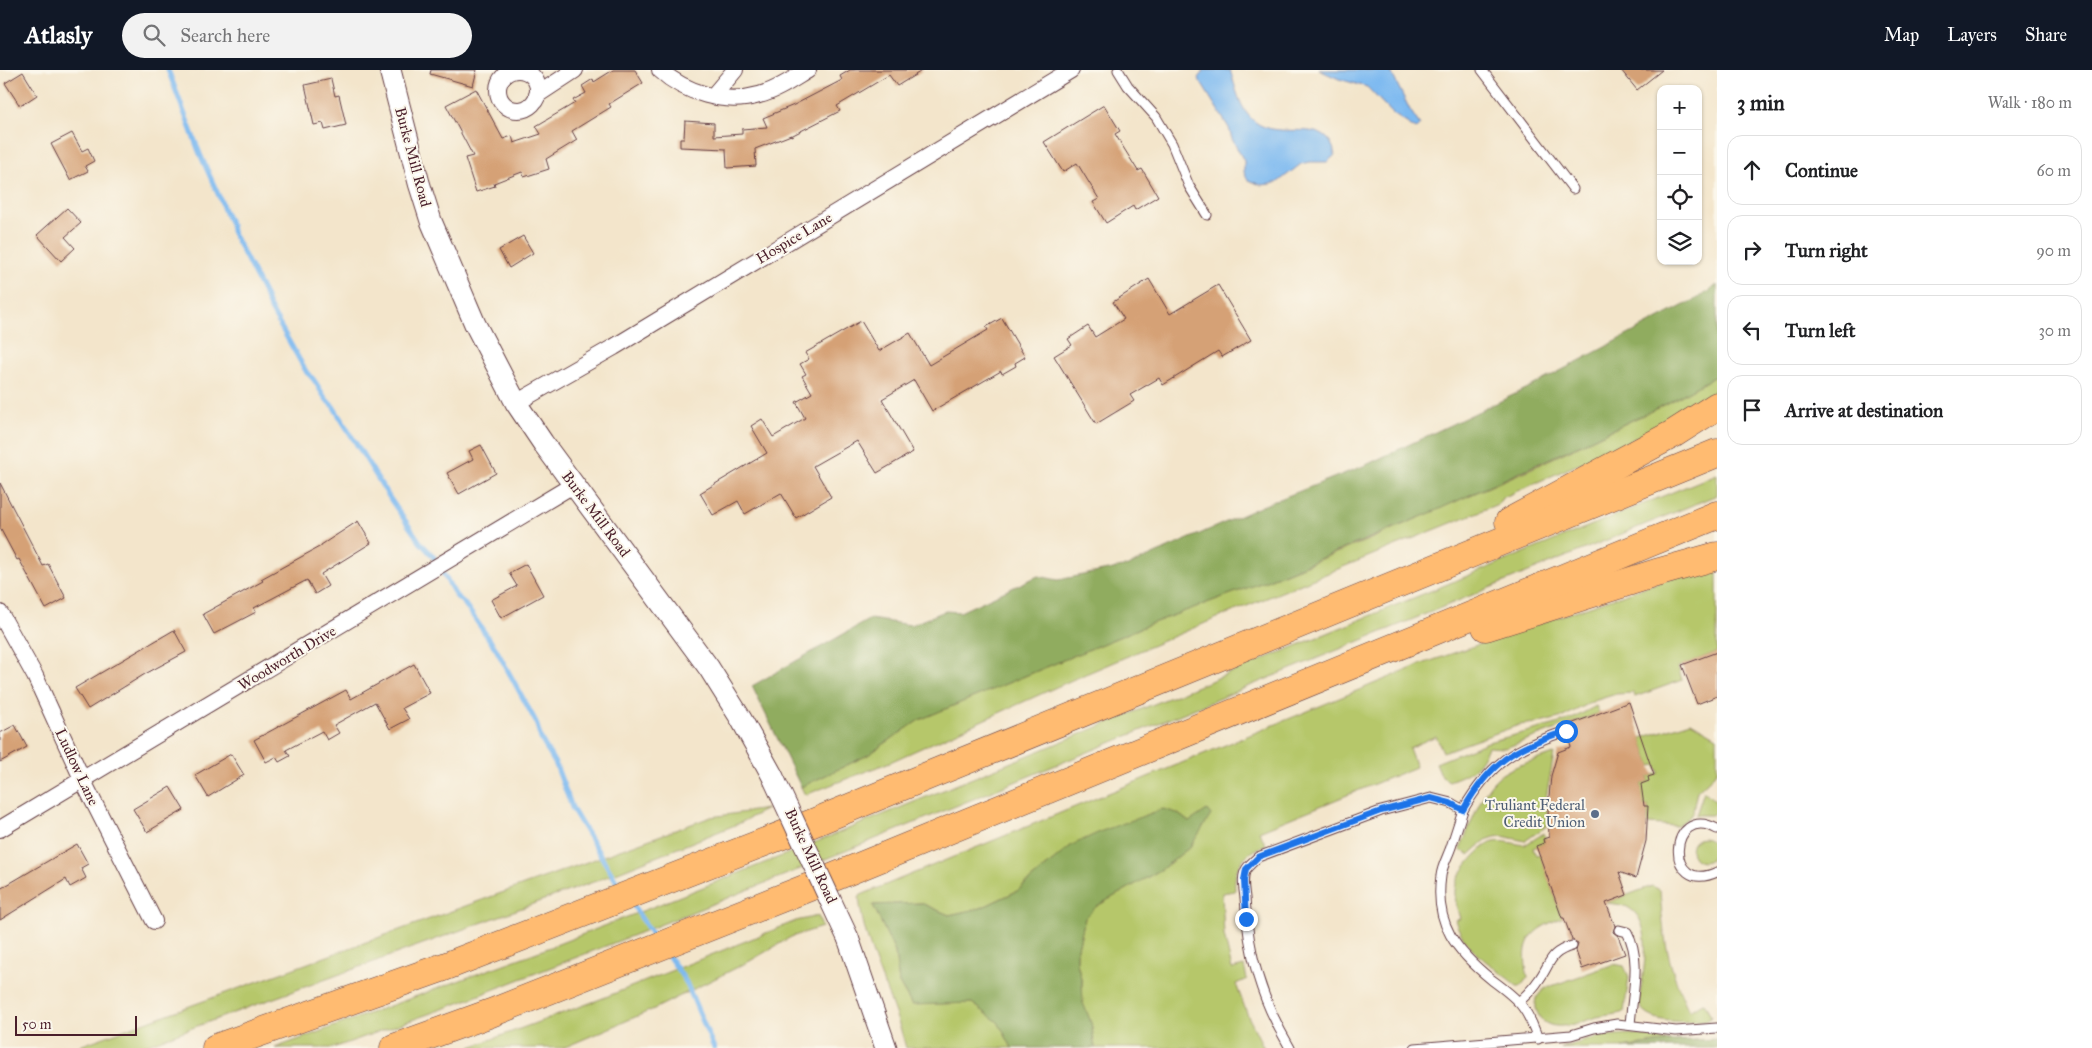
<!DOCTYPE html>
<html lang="en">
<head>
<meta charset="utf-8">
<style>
	body { margin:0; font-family:"IM FELL Great Primer",serif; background:#f2f2f2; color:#202124 }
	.controls { position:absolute; right:15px; top:15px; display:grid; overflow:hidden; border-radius:10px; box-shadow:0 1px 4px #0004 }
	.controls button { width:45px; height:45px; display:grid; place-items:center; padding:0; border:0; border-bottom:1px solid #e0e0e0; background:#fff; color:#202124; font:25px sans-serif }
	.scale { position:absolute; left:15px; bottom:12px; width:122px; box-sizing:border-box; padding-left:5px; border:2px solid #4a1f2b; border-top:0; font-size:14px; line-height:18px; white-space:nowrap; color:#4a1f2b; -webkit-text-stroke:4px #fbf7ec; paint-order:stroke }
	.stop { position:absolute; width:15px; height:15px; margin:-11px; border:4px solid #1a73e8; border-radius:50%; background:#fff }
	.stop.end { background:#1a73e8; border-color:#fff; box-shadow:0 1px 5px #0008 }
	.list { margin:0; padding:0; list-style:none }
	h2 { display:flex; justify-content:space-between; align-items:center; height:65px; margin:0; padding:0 20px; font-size:21px }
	h2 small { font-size:16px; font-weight:400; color:#757577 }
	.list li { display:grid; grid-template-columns:32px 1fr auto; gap:15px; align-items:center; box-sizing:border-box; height:70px; margin:0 10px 10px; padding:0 10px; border:1px solid #e0e0e0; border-radius:15px }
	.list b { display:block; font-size:19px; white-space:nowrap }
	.list em { font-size:16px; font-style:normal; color:#757577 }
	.icon { flex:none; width:28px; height:28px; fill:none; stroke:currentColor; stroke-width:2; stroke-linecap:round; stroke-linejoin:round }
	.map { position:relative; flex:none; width:1717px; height:978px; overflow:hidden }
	header { display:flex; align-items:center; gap:30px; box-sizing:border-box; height:70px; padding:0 25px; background:#111827; color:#fff }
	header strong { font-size:24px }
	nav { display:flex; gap:28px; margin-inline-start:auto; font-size:18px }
	.search { width:350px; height:45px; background:#f2f2f2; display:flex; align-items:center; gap:12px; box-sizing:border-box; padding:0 18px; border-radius:28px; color:#757577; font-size:19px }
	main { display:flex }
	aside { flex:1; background:#fff }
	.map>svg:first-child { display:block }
</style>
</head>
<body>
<header>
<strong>Atlasly</strong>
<div class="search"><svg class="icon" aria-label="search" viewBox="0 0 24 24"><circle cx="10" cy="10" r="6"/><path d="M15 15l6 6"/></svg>Search here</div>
<nav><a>Map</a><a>Layers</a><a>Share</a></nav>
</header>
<main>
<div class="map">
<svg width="1717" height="978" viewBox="0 0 1717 978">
	<rect width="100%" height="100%" fill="#fbf7ec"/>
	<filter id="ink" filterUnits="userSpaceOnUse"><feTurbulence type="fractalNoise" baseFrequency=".02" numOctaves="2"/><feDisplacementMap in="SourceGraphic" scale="10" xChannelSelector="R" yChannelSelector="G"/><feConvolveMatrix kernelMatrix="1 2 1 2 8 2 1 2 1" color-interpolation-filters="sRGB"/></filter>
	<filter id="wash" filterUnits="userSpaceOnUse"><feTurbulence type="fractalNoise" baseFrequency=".0096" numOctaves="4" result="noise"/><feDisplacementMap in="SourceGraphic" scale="20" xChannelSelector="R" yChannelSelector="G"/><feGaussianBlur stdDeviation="1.12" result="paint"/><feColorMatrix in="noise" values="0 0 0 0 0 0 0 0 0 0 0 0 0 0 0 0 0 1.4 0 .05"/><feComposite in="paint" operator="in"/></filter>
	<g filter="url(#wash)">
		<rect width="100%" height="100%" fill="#f3e5cb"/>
		<g fill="#b6c76a" stroke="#80734a">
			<path d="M1717,305v19c-67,42 -143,71 -215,104l-4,6 -288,117 -129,55 -191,86 -85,33 -4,-8 67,-32 51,-35 231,-96 116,-43 102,-41 164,-72 134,-64z"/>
			<path d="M1717,404v21l-859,351 -211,84 -196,76 -118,42h-58l273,-100 224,-88z"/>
			<path d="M1717,492v90l-39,15 4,13 -47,17 -2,-4 -17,1 -22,7 -31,16 -19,5 -25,3 -76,27 -7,-16 -27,12 7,19 -157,64 7,14c-23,7 -33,23 -31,46l-13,2 2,42 8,34 12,-3 3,13 -11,5 12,32 16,32h-169l-4,-26 -9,-19v-21l-5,-19v-11l8,-34 12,-12 65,-37 28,-22 -1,-25 -12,-9 -105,32 -55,46 -36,17 -32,7 -28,-12 -48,2 22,47 4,31 12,21 61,-1 27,19 13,26h-106c-13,-51 -41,-97 -47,-150l2,-3 561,-231z"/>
			<path d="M1596,636l3,7 -94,35 -17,-1c-10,22 -17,26 -39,34l-7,-4 -6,-14 52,-21 65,-17 21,-7z"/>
			<path d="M1691,652l26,15v35l-20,19 -4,20 -6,8 -11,7 -28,-2v-18h-5l-2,-22 8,-3 -1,-4 11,-4 -3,-8 -5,1 -10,-28z"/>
			<path d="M1554,684l-8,44 2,27 -23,16 -23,-5 -7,1 -9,3 -17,15 -9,-6c11,-23 21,-61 42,-75 15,-10 35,-14 52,-20z"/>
			<path d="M1704,721l13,12v7l-5,5h-16z"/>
			<path d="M767,739l-27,14 -144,58 -459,167h-63l637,-231z"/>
			<path d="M1544,763l2,5 -3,1 1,4 -11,5 3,8 4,-1 22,63c-32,12 -42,23 -34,59l-7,9h-4c-22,-19 -53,-36 -62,-66l5,-1c-3,-10 -7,-25 -4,-35 3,-12 26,-40 38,-42 10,-2 21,2 31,3z"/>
			<circle cx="1703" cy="780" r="12"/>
			<path d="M1652,816l8,4c3,47 8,78 29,121l14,-8 2,1 6,13 -3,3c-20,2 -64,6 -69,-18 3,-26 17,-78 -10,-94 -6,-4 -16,-4 -23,-5z"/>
			<path d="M818,846l4,11 -31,10 -41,24 -96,48 -91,39h-95l130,-48 198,-79z"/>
			<path d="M1614,894l10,2 5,11 -5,35c-8,3 -18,3 -27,5 -17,5 -54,22 -61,-9 -1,-10 3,-15 10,-20z"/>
			<path d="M1631,964l40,7 -49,7h-61l40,-12z"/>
		</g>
		<g fill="#90ac5e" stroke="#6d6644">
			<path d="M1717,215v90l-51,29 -76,36 -155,71 -169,70 -116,43 -231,96 -51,35 -67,32 -49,-101 118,-67 41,6 34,-14 15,1 78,-36 20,4 70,-14 134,-60 104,-41 164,-78 173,-92z"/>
			<path d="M1163,739l14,4 12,9 18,-12 4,5 -21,32 -28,22 -65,37 -12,12 -8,34v11l5,19 1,21 8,19 4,26h-83l-14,-26 -26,-19 -60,2 -13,-22 -4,-31 -22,-47 48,-2 28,12 32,-7 36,-17 55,-46 30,-14z"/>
			<path d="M1717,969v9h-95l49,-7z"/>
		</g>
		<g fill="#7ebaf0" stroke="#646c8e">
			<path d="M1204,0h26c6,17 9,39 24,51 26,22 74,-8 81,34l-8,7h-18l-8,2 -23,18 -7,2 -10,1 -13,-5 -4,-8v-11l-12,-22 -3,-11 -31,-50z"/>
			<path d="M1319,0h71l20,40 10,15 -4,4 -23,-15 -26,-27 -28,-8z"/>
		</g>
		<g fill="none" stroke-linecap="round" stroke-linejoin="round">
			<g stroke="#7ebaf0" stroke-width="5">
				<path d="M168,0l32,84 22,49c1,10 10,17 10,28l33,64 4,11 38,67c12,8 14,25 26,33l58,94 29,42 13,14 23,40 8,7 32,46 40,73 5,17 15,26 17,45 48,79"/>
				<path d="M631,832l20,31 5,4"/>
				<path d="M666,882l20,30 28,66"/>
			</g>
		</g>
		<g id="blocks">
			<g fill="#d5a176">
				<path d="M431,0h46l-4,16 -43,-12z"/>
				<path d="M613,0h22l8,13 -34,21 2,3 -39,24 5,9 -31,19 3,10 -25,8 -2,-5 -28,11 1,3 -19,6 -11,-34 8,-2 -27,-51 30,-16 27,50 9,-3 2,7 27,-9 -5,-8 39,-23 -2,-3 13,-7 -4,-7 11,-7 1,3z"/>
				<path d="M850,0h73l-26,16 -8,-11 -52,31 3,5 -49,25v-1l-36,14 1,17 -29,2 -1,-19 -46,-2v-9h4l1,-17 29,2v13l28,-2v-5l25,-2 -4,-9 31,-13 48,-25 -2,-4z"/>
				<path d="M1621,0h41l-25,20z"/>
				<path d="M23,2l14,23 -17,11 -15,-23z"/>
				<path d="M331,9l4,17 4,-1 7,30 -21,5 -2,-7 -9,2 -9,-40z"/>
				<path d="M1104,35l16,26 -5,3 23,37 4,-2 16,27 -23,14 -2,-4 -27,17 -13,-21 6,-3 -22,-36 -14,9 -19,-30z"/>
				<path d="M72,63l10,18 6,-3 6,13 -9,5 3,5 -18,9 -19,-36z"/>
				<path d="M67,138l14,15 -16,14 10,11 -14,13 -24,-26z"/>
				<path d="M523,166l10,17 -24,15 -10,-18z"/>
				<path d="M1149,209l21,35 48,-29 33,55 -29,17 -4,-6 -55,34 -4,-7 -29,17 4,6 -38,23 -42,-68 18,-11 -4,-6 20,-13 7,11 29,-18 -11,-17z"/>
				<path d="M1002,248l23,39 -10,6 1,3 -14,8 -1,-3 -69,40 -18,-31 -32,19 31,53 -36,21 -20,-32 -44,25 18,31 -35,21 -15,-25 -36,21 -7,-13 -25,14 -13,-22 67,-40 -16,-27 11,-7 11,18 32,-19 -9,-16 16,-9 -10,-17 4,-2 -6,-10 9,-5 -4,-6 56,-32 18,30 31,-18 19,32 59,-35 -2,-3z"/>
				<path d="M481,375l15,28 -37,21 -12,-21 26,-14 -4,-8z"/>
				<path d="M0,413l43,83 5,-2 18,34 -20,11 -27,-50 -2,1 -17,-32z"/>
				<path d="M358,451l13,22 -50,31 7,12 -13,8 -8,-14 -53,28 2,4 -42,22 -11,-20 60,-33 -2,-2 60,-33v-1z"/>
				<path d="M526,494l17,31 -42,23 -10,-18 26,-14 -8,-13z"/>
				<path d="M174,560l12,22 -41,22 -57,35 -13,-21z"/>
				<path d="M1717,582v44l-20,8 -15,-39z"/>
				<path d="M414,594l16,29 -28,15 7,11 -19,10 -15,-27 -41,23 5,8 -12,7 -5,-9 -36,19 4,6 -11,6 -3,-5 -10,5 -12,-22 92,-50 5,9z"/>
				<path d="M1629,632l25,73 -6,2 1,4 -8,3 3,22h4l-2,35 -10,37 -17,-6 8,23 -21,8 9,23 -2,6 5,4 7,18 -43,15 -6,-18 2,-8 -6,-3 -8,-22h-2l-26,-72 8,-3 -1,-4 6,-2 -1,-30 3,-31 7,-24 13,-5 -3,-10 3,-2 1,-6 -4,-4z"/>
				<path d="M15,655l12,22 -27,15v-29z"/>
				<path d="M231,684l13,21 -36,22 -13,-22z"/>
				<path d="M170,717l14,23 -37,22 -14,-23z"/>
				<path d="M77,774l11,20 -7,4 5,10 -16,9 -4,-8 -66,41v-31z"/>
			</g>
		</g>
	</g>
	<g filter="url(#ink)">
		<use href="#blocks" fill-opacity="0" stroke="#633d43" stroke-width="1"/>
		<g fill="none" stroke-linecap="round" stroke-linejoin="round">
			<g stroke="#633d43" stroke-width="11">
				<g id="service">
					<path d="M1118,0l10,16 28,31 16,27 17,42 18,29"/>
					<path d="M1482,0l91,119"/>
					<path d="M1463,740c28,-48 51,-62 103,-79"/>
					<path d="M1717,759c-49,-27 -54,68 0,43"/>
					<path d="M1619,860l8,2c15,27 5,63 3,93"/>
					<path d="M1519,932c7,-7 14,-13 19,-21 13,-17 10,-28 34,-35"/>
					<path d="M1290,978c-29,-49 -42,-94 -45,-150 -1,-9 -4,-22 2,-30 3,-4 8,-8 11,-11l123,-46 50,-13 20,5 12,7c-4,12 -8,25 -12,37 -3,9 -9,19 -10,29 -7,48 15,75 51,104 26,19 35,27 46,59"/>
					<path d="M1415,978l156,-13 23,-7 23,-4 59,7 41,-3"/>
				</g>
			</g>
			<g stroke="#633d43" stroke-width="18">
				<g id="minor">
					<path d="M660,0c25,23 65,35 99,25 17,-4 34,-16 49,-25"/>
					<circle cx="518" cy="20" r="20"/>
					<path d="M537,25l38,-25"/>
					<path d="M713,26l22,-26"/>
					<path d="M516,333l98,-56 457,-277"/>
					<path d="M0,543l35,63 48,105 71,140"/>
					<path d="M0,759l573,-344"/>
				</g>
			</g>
			<g stroke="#633d43" stroke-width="23">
				<g id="tertiary">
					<path d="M390,0l29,113 12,38 44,103 41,79 27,40 166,225 32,51 31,56"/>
					<path d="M848,868l38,110"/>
				</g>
			</g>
			<g stroke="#633d43" stroke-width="29">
				<g id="motorway">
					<path d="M1509,452l164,-88 44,-28"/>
					<path d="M1486,557l170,-54 61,-17"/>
					<path d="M216,978l228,-81 349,-136 924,-378"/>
					<path d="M394,978l97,-35 326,-129 900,-369"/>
				</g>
			</g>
			<use href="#service" stroke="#fff" stroke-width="9"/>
			<use href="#minor" stroke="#fff" stroke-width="16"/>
			<use href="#tertiary" stroke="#fff" stroke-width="21"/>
			<use href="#motorway" stroke="#ffbb71" stroke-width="28"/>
			<g stroke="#633d43" stroke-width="23" stroke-linecap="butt">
				<path id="tertiary-bridge" d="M772,705l76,163"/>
			</g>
			<use href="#tertiary-bridge" stroke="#fff" stroke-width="21"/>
		</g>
	</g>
	<g fill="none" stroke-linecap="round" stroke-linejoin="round" filter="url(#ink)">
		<path stroke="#1a73e8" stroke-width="6" d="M1246,849l-2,-39 2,-11 12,-12 123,-46 50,-13 19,5 13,7c28,-49 51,-62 103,-79"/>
	</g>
	<circle fill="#5c6f8a" stroke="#fbf7ec" stroke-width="2" cx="1595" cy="744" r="5"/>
	<g text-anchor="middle" stroke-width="4" stroke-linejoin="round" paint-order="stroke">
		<g font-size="15" fill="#4a1f2b" stroke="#fbf7ec">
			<text transform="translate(413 87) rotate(75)" y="5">Burke Mill Road</text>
			<text transform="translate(794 168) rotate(-31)" y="5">Hospice Lane</text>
			<text transform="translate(596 444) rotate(53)" y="5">Burke Mill Road</text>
			<text transform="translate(287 588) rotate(-31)" y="5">Woodworth Drive</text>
			<text transform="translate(77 697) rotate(65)" y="5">Ludlow Lane</text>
			<text transform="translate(811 786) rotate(65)" y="5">Burke Mill Road</text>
		</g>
		<g font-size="15" fill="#4e5e75" stroke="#fbf7ec" text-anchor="end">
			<text x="1585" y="740">Truliant Federal<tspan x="1585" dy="17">Credit Union</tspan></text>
		</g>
	</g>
</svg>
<div class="controls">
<button>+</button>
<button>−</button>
<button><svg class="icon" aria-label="locate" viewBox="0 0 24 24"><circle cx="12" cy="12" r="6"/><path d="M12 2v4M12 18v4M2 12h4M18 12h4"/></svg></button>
<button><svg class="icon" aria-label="layers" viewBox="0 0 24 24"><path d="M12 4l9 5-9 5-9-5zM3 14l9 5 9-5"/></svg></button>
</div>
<div class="scale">50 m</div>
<div class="stop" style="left:1566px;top:661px"></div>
<div class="stop end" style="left:1246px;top:849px"></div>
</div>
<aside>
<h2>3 min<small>Walk · 180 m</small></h2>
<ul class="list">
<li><svg class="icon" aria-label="ahead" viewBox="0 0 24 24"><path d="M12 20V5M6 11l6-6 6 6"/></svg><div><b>Continue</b></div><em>60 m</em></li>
<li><svg class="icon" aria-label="right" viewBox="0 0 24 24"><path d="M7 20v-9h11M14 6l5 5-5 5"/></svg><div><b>Turn right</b></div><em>90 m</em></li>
<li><svg class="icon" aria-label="left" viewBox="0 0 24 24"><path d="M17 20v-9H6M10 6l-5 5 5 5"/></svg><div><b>Turn left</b></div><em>30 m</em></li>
<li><svg class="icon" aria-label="arrive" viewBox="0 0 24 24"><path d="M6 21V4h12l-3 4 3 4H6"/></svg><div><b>Arrive at destination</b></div></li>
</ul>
</aside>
</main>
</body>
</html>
